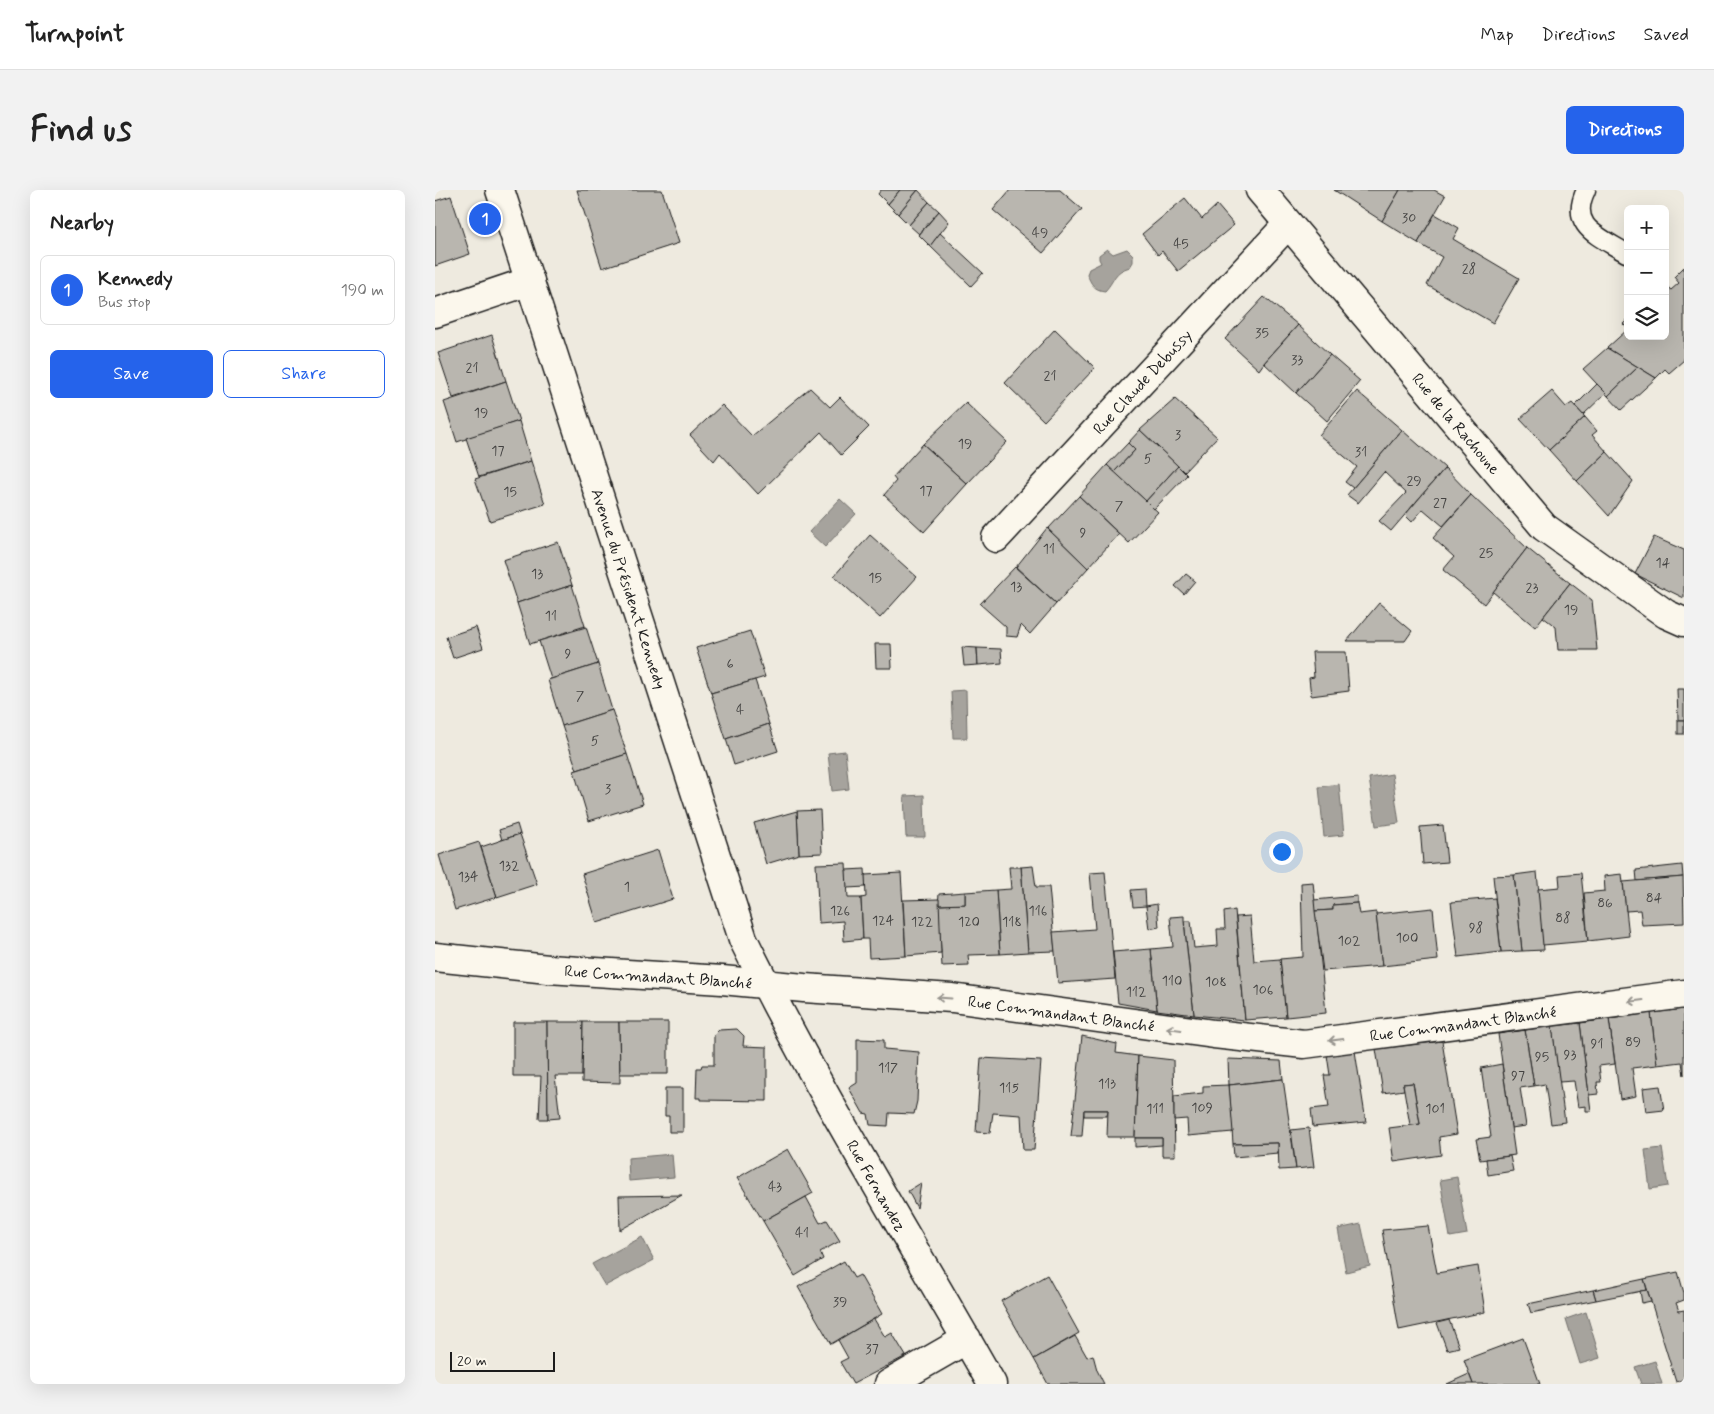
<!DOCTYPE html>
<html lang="en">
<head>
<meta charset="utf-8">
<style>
	body { margin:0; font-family:Mynerve,sans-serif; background:#f2f2f2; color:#222 }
	.controls { position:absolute; right:15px; top:15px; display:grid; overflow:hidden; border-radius:8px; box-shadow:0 5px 20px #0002 }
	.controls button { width:45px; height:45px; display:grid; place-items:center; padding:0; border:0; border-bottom:1px solid #e0e0e0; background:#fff; color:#222; font:25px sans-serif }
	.scale { position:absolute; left:15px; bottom:12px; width:105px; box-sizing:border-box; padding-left:5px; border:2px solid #1c1c1c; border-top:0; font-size:14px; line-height:18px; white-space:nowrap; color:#1c1c1c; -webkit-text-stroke:4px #fbf7ec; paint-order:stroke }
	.you { position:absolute; left:846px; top:661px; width:18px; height:18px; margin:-12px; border:4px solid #fff; border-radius:50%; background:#1a73e8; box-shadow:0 0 0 8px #1a73e833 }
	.badge { display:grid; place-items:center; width:32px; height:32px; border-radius:50%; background:#2563eb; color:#fff; font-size:16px; font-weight:700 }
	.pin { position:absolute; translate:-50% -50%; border:2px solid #fff; box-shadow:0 1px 5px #0006 }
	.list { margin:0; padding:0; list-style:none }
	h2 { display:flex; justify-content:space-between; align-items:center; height:65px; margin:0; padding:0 20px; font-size:21px }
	h2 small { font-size:16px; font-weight:400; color:#767676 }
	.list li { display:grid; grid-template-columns:32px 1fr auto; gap:15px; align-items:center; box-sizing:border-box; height:70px; margin:0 10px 10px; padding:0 10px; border:1px solid #e0e0e0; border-radius:8px }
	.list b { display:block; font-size:19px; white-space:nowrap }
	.list p { margin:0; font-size:16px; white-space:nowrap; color:#767676 }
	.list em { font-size:16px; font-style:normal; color:#767676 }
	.actions { display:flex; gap:10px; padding:15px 20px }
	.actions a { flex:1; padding:11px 0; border:1px solid #2563eb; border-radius:8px; text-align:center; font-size:18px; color:#2563eb }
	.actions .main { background:#2563eb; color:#fff }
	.icon { flex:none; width:28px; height:28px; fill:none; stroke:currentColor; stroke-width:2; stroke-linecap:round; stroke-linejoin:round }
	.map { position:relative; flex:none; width:1249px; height:1194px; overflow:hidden; border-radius:8px }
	header { display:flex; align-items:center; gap:30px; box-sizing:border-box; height:70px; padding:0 25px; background:#fff; border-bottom:1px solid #e0e0e0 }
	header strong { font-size:24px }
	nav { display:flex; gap:28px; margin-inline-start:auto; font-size:18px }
	.intro { display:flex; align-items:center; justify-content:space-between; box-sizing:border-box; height:120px; padding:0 30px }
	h1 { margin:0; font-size:35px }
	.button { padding:12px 22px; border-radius:8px; background:#2563eb; color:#fff; font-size:18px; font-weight:700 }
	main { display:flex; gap:30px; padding:0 30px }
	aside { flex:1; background:#fff; border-radius:8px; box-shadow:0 5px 20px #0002 }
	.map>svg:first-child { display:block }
</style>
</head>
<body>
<header>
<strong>Turnpoint</strong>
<nav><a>Map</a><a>Directions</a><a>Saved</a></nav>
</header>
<div class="intro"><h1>Find us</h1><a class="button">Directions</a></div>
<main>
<aside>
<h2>Nearby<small></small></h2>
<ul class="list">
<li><span class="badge">1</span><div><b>Kennedy</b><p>Bus stop</p></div><em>190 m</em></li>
</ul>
<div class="actions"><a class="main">Save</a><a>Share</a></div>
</aside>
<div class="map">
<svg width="1249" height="1194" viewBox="0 0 1249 1194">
	<rect width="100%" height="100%" fill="#eeeadf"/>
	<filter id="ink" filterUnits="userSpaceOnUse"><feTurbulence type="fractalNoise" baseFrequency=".02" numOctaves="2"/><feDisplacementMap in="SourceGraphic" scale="10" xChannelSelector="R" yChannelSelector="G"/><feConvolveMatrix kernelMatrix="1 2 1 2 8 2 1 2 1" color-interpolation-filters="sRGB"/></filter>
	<g filter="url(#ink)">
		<g fill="#a6a39d" stroke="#6f6d69">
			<path d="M672,59l6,5 14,-5 6,6v7l-3,5c-17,5 -14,12 -25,24 -11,-1 -14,-7 -18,-17l2,-5 12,-6 -2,-4v-4z"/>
			<path d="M405,309l16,15 -31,33 -16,-15z"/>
			<path d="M531,500l1,48h-14l-2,-47z"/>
			<path d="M410,561l4,38 -17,2 -4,-38z"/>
			<path d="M957,584l7,49 -23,3 -7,-48z"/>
			<path d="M904,594l5,51 -20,2 -5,-50z"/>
			<path d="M489,605l1,42h-19l-2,-41z"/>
			<path d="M1227,958l6,38 -18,3 -5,-39z"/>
			<path d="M237,964l2,23 -45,4 -1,-23z"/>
			<path d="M1022,987l10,57 -17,3 -10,-57z"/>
			<path d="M926,1034l9,42 -24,6 -8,-43z"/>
			<path d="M207,1047l12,23 -49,26 -13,-22z"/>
			<path d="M1151,1122l14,46 -20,6 -14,-45z"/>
			<path d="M1220,1171l7,23h-21l-6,-17z"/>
		</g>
		<g fill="#b9b6af" stroke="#1c1c1c">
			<path d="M142,0h85l17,53 -77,25z"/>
			<path d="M446,0h19l-12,14 -10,-10z"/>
			<path d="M465,0h18l-20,24 -10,-10z"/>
			<path d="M483,0l11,12 -20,23 -11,-11z"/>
			<path d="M575,0h50l22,19 -39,44 -50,-43z"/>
			<path d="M899,0h66l-18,31z"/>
			<path d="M965,0h34l11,6 -27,47 -36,-22z"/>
			<path d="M16,6l19,58 -35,12v-65z"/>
			<path d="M750,8l17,21 15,-14 17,20 -56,46 -16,-20 -4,4 -16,-21z"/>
			<path d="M494,12l10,9 -20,23 -10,-9z"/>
			<path d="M504,21l10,11 -19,24 -11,-11z"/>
			<path d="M1000,24l24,14 -6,11 66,39 -26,45 -66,-38 15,-28 -24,-14z"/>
			<path d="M505,43l43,40 -12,13 -41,-40z"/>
			<path d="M1249,77v93l-15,13 -4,-4 -9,9 -49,-30 21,-19 -5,-5 5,-5v17h37v-51l6,5 8,-7 -5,-6z"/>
			<path d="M829,107l34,28 -34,38 -5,7 -34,-31z"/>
			<path d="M863,135l32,30 -34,38 -32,-30z"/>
			<path d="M620,139l40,39 -51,53 -39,-38z"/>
			<path d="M57,145l14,46 -53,17 -15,-45z"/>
			<path d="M1172,158l31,19 -30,29 -25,-27z"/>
			<path d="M895,165l30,26 -33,40 -31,-28z"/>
			<path d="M1203,177l18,11 -35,32 -13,-14z"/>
			<path d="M71,191l13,40 -62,21 -13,-40z"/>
			<path d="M1162,194l9,9 -23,22 -8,-9z"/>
			<path d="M375,198l20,19 10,-10 29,30 -28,28 -20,-23 -63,62 -38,-41 -6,8 -24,-26 32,-30 30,31z"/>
			<path d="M922,201l45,39 -49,58 -8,-6 12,-15 -38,-32z"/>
			<path d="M1117,201l14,16 6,-4 13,14 -36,33 -29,-31z"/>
			<path d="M740,209l42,38 -33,35 -44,-42z"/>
			<path d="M531,213l41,39 -40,42 -44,-40z"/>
			<path d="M1150,227l12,14 -5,4 15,17 -30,29 -28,-31z"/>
			<path d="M84,231l12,40 -52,16 -13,-39z"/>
			<path d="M705,240l38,36 -32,35 -32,-29 21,-22 -7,-7z"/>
			<path d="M967,240l43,38 -54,63 -12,-10 27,-28 -22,-21 -26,31 -11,-8z"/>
			<path d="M693,253l7,7 -21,22 -7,-7z"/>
			<path d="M488,254l44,40 -43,48 -40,-37 12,-14 -3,-4z"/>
			<path d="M1172,262l26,29 -24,35 -32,-35z"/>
			<path d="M96,271l14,43 -55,17 -15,-42z"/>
			<path d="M672,275l51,47 -29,31 -50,-47z"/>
			<path d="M743,276l9,9 -33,34 -8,-8z"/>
			<path d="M1010,278l26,27 -28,31 -20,-17 -11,13 -7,-7z"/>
			<path d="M1036,305l56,53 -43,56 -41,-34 11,-13 -21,-19z"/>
			<path d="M644,306l40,38 -31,34 -40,-39z"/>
			<path d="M612,338l41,40 -32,36 -40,-37z"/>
			<path d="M435,345l47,42 -37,41 -46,-42z"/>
			<path d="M1219,347l30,13v48l-49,-24z"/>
			<path d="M123,352l14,43 -55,18 -14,-43z"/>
			<path d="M1092,358l43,35 -35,44 -42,-35z"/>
			<path d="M580,377l41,37 -26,30 -9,-9 -4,12 -11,-1v-9l-26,-23z"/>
			<path d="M751,384l9,7 -11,13 -9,-8z"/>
			<path d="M1135,393l22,17 5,50h-39l-2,-23 -13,-10z"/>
			<path d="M137,395l13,41 -55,18 -13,-41z"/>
			<path d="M944,413l33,28 -7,10h-58z"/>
			<path d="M41,437l7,21 -30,10 -7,-21z"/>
			<path d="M151,437l12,37 -47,15 -12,-38z"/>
			<path d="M315,441l15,46 -54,16 -15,-45z"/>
			<path d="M440,454h16l1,24h-16z"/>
			<path d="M527,457l15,1 1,17 -14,1z"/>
			<path d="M542,458l24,1 1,14 -24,2z"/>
			<path d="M877,462h34l3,39 -38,5 -2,-18 5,-1z"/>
			<path d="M163,474l14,46 -50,16 -14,-46z"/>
			<path d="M320,490l14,44 -43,15 -15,-46z"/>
			<path d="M1242,499h7v31h-6z"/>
			<path d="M177,520l15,44 -50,16 -15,-44z"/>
			<rect x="1243" y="530" width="6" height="14"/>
			<path d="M334,534l9,27 -44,14 -8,-26z"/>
			<path d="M192,564l16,50 -54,17 -15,-50z"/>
			<path d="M385,620l2,43 -23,1 -2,-43z"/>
			<path d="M362,621l2,43 -33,10 -12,-41z"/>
			<path d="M82,634l3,10 -18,6 -3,-10z"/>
			<path d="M1008,635l4,37 -24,2 -3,-37z"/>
			<path d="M85,644l17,50 -40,13 -16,-50z"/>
			<path d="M44,652l18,55 -42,13 -16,-55z"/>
			<path d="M223,660l15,49 -76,24 -15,-49z"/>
			<path d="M411,673l2,35h13l2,41 -19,2 -1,-20 -24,2 -3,-59z"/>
			<path d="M1247,675l1,12 -46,4 -1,-11z"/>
			<path d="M598,676l3,21h13l6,64 -27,1 -7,-85z"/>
			<path d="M574,677h12l7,85 -28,2 -4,-64 15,-1z"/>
			<path d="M430,679l1,18 -19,1 -1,-18z"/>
			<path d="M670,682l10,107 -57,4 -5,-51 42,-3 -5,-56z"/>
			<path d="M1102,682l7,78 -22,1 -8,-76z"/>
			<path d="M466,683l5,83 -37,2 -1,-19h-5l-2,-41 5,-1 -1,-22z"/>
			<path d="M1146,683l7,68 -45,4 -5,-56 22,-2 -1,-12z"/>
			<path d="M1187,684l7,62 -41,5 -4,-48 21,-2 -1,-15z"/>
			<path d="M1079,685l8,76 -21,1 -8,-76z"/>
			<path d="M1248,687l1,46 -42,2 -2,-15 -14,1 -3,-29z"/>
			<path d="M878,692l13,131 -40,4 -6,-58 23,-2 -2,-74z"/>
			<path d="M710,699l1,17 -13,1 -2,-17z"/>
			<path d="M561,700l4,64 -32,1 1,10 -27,1 -4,-61 27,-1v-12z"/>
			<path d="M530,702v12l-27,1 1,-11z"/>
			<path d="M922,706v7l-24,2v5l-18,1 -1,-11z"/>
			<path d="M1060,708l6,54 -43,5 -7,-55z"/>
			<path d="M504,709l2,54 -35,3 -3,-56z"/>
			<path d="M922,713l2,11 17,-2 6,54 -59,5 -8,-60 18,-1v-5z"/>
			<path d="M722,714l2,23 -10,2 -3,-23z"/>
			<path d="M998,718l5,52 -56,6 -6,-52z"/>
			<path d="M800,720l10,110 -51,-5 -10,-94h7l3,27 24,-2 -1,-17h8l-1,-17z"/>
			<path d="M749,726v5l10,94 -37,-5 -6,-61 22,-2 -3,-30z"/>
			<path d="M815,726l4,45 26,-2 6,58 -41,3 -9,-103z"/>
			<path d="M716,759l6,61 -39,-7 -5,-51z"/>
			<path d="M1249,819v66l-2,-13 -25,3 -6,-52z"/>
			<path d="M1216,823l6,52 -25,3 4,28 -16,3 -11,-80z"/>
			<path d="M1174,829l6,45 -16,2 2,16h-4l1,12 -9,1 -9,-72z"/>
			<path d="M78,832h34l1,97h-9l2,-43h-28z"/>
			<path d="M112,832h36l-1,54h-27l5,42 -12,1z"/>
			<path d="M148,832h36l1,61 -38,-1z"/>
			<path d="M184,832h49v52h-48z"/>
			<path d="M1145,833l11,88h-5v-5l-8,1 -4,-26 -15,1 -7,-56z"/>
			<path d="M1117,836l13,96 -14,2 -6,-40 -11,2 -9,-56z"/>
			<path d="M302,839l7,7 -1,10 24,1v54l-66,-1v-2h-5l1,-30h4l1,-3h12v-30l5,-5z"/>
			<path d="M1090,840l9,56 -14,2 6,38 -15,2 -13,-94z"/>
			<path d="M647,846l35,8 -1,9 22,3 -3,81h-28l1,-27h-24l-2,26h-11z"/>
			<path d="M422,849l27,1v9l35,3 -2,49 -3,13 -25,-1 -1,13 -18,-1 -2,-11 -5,-1 -14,-25 8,-5z"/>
			<path d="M1007,851l15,93 -18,3 2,18 -47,7 -5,-34 31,-4 -7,-41 -10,1 1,6 -21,3 -7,-44z"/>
			<path d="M920,861l11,71 -53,5 -2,-18 18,-2 -5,-32h6l-3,-20z"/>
			<path d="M703,866l35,4 2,96h-13v-18h-27z"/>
			<path d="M546,868l60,3 -7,89h-11l-2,-35 -28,-2 -3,20 -14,-1z"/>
			<path d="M793,869l53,2 2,18 -54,6z"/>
			<path d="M1067,874l13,91 -35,5 -4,-21 15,-2 -10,-69z"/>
			<path d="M848,889l13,90 -17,1 -1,-27 -45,1 -4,-59z"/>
			<path d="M978,893l7,41 -10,1 -7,-41z"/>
			<path d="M794,895l4,47 -45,4 -1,-17 -13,1v-24l29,-3v-7z"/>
			<path d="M1225,896l4,24 -18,2 -3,-24z"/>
			<path d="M230,898h18v44h-14v-16h-4z"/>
			<path d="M649,920h24l-1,6h-23z"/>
			<path d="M874,938l5,39 -18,2 -5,-39z"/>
			<path d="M700,948h27v7l-27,2z"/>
			<path d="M843,953v10l-44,4 -1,-13z"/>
			<path d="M353,959l25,44 -50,28 -26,-43z"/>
			<path d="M1075,966l3,15 -25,4 -2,-16z"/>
			<path d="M486,993l-4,25 -9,-17z"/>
			<path d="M247,1005l-62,35 -1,-34z"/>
			<path d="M371,1007l14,26 7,-3 13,21 -20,11 3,7 -28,17 -32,-55z"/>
			<path d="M993,1036l9,47 41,-7 7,46 -86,18 -17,-100z"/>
			<path d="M409,1071l10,17 6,-3 22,39 -51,30 -33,-57z"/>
			<path d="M1243,1082l6,21v7l-8,3 3,8 5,-1v69l-8,3 -32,-103z"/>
			<path d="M612,1085l32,58 -45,26 -33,-58z"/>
			<path d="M1209,1089l3,11 -51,10 -3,-10z"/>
			<path d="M1158,1100l3,10 -65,13 -3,-9z"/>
			<path d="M1212,1100l4,11 -9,2 -2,-12z"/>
			<path d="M439,1129l11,18 7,-4 14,23 -53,28 -13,-22 8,-4 -10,-18z"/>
			<path d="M1014,1130l10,27 -12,3 -10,-27z"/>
			<path d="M640,1146l12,21 6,-2 4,15 7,14h-56l-14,-25z"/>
			<path d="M1088,1148l17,46h-67l-9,-24z"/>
			<path d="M1034,1184l4,10h-26z"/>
		</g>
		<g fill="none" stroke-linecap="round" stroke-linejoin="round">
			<g stroke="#1c1c1c" stroke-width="21">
				<path id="service" d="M1151,0c-18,37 13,46 40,63"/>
			</g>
			<g stroke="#1c1c1c" stroke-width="31">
				<g id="minor">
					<path id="s1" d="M65,0l243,749c75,153 165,297 249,445"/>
					<path id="s2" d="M825,0l284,337 122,87 18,8"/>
					<path d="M0,123l95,-32"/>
					<path id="s3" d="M561,348l292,-314"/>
					<path id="s4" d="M0,767l113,12 174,11 82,8 148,10 262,36 90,10 380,-50"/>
					<path d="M454,1194l78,-45"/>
				</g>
			</g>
			<use href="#service" stroke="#fbf7ec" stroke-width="18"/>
			<use href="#minor" stroke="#fbf7ec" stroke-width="28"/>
		</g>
		<defs><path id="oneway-shaft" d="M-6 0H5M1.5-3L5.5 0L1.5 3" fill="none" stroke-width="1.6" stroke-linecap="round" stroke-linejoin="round" transform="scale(1.25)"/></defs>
		<g stroke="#97948e">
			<use href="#oneway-shaft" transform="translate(509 808) rotate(-176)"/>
			<use href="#oneway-shaft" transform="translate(1201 811) rotate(173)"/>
			<use href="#oneway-shaft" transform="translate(739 839) rotate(-172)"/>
			<use href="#oneway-shaft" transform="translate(901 850) rotate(173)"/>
		</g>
	</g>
	<g text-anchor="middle" stroke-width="4" stroke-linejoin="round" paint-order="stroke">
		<g font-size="14" fill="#434241">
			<text x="974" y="32">30</text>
			<text x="605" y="47">49</text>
			<text x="746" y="58">45</text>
			<text x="1034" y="83">28</text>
			<text x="827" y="147">35</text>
			<text x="862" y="174">33</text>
			<text x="37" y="182">21</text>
			<text x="615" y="190">21</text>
			<text x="46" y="227">19</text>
			<text x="743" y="249">3</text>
			<text x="530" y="258">19</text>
			<text x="63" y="265">17</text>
			<text x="926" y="266">31</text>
			<text x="713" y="273">5</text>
			<text x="979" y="295">29</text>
			<text x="491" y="305">17</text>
			<text x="75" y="306">15</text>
			<text x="1005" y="317">27</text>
			<text x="684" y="320">7</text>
			<text x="648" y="347">9</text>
			<text x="614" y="363">11</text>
			<text x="1051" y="367">25</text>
			<text x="1228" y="377">14</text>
			<text x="102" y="388">13</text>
			<text x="440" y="392">15</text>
			<text x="581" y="401">13</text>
			<text x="1097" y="402">23</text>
			<text x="1136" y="424">19</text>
			<text x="116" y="430">11</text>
			<text x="133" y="468">9</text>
			<text x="295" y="478">6</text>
			<text x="145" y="510">7</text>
			<text x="305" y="524">4</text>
			<text x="160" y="555">5</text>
			<text x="173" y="603">3</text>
			<text x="74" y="680">132</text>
			<text x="33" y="691">134</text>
			<text x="192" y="701">1</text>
			<text x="1219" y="712">84</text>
			<text x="1170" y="717">86</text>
			<text x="405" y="725">126</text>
			<text x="603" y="725">116</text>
			<text x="1128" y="732">88</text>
			<text x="448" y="735">124</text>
			<text x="487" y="736">122</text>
			<text x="534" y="736">120</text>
			<text x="577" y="736">118</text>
			<text x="1041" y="742">98</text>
			<text x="972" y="752">100</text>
			<text x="914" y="755">102</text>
			<text x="737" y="795">110</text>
			<text x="781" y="796">108</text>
			<text x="828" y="804">106</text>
			<text x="701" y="806">112</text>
			<text x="1198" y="856">89</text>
			<text x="1162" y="858">91</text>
			<text x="1135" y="869">93</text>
			<text x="1107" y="871">95</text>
			<text x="453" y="882">117</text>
			<text x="1083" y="890">97</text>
			<text x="672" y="898">113</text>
			<text x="574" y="902">115</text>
			<text x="767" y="922">109</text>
			<text x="720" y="923">111</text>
			<text x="1000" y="923">101</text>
			<text x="340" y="1001">43</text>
			<text x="367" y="1047">41</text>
			<text x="405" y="1116">39</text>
			<text x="437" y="1163">37</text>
		</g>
		<g font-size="16" fill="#1c1c1c" stroke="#fbf7ec">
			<text dy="6" stroke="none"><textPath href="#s3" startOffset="214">Rue Claude Debussy</textPath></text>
			<text dy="6" stroke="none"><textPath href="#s2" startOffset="305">Rue de la Rachoune</textPath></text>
			<text dy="6" stroke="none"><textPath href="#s1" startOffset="419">Avenue du Président Kennedy</textPath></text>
			<text dy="6" stroke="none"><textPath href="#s4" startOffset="224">Rue Commandant Blanché</textPath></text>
			<text dy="6" stroke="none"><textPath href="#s4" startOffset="629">Rue Commandant Blanché</textPath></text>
			<text dy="6" stroke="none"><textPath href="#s4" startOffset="1034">Rue Commandant Blanché</textPath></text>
			<text dy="6" stroke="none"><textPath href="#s1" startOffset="1068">Rue Fernandez</textPath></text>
		</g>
	</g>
</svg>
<div class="controls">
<button>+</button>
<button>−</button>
<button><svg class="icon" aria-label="layers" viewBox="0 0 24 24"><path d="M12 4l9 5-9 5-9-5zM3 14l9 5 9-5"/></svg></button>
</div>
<div class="scale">20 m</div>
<div class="you"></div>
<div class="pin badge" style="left:50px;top:29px">1</div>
</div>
</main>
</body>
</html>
